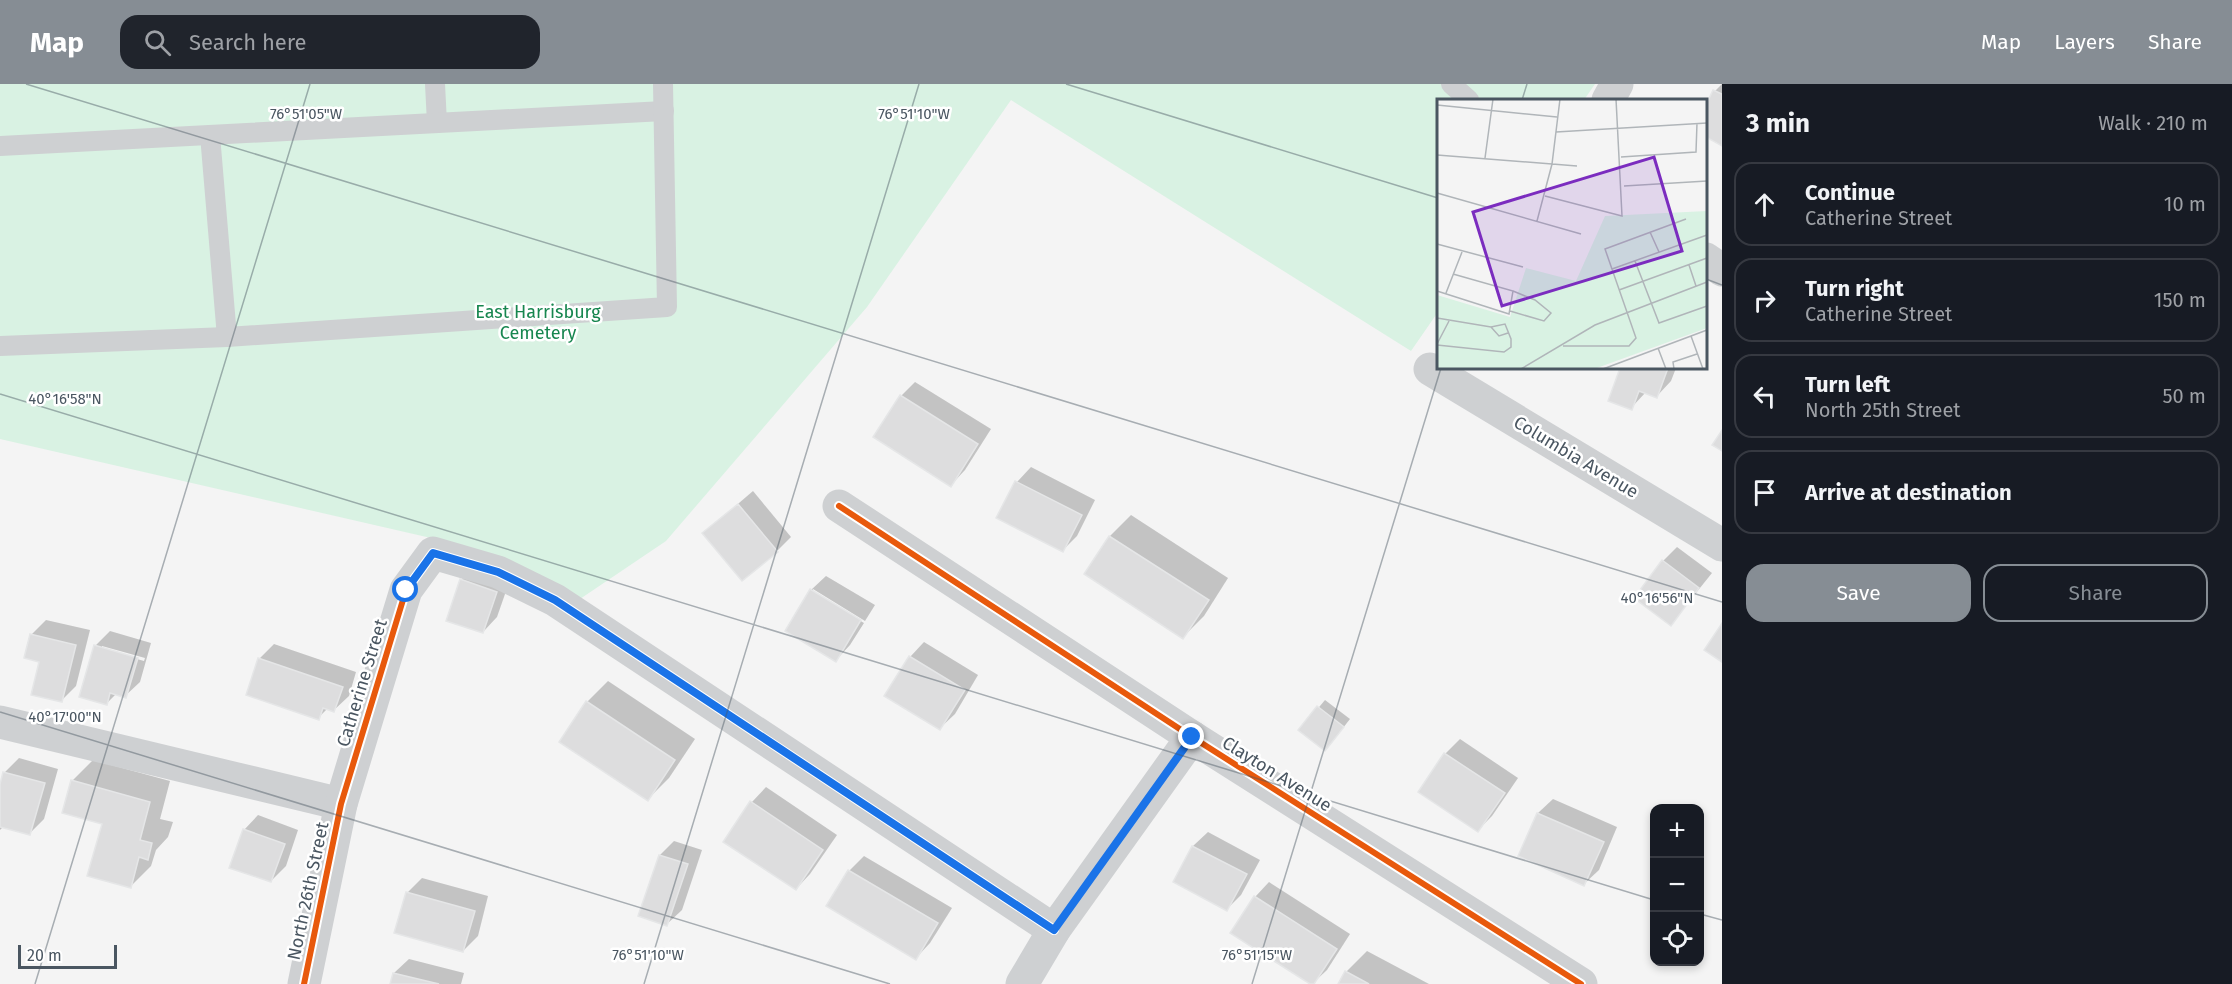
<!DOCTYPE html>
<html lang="en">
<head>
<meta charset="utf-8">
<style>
	body { margin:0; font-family:"Fira Sans",sans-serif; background:#20242c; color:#f1f3f6 }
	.controls { position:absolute; right:18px; bottom:18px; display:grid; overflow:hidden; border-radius:12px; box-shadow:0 3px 9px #0003 }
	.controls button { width:54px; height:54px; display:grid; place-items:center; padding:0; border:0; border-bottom:2px solid #363941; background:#171b24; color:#f1f3f6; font:30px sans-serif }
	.scale { position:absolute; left:18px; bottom:15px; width:99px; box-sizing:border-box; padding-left:6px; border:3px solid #4a5661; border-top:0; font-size:16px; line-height:21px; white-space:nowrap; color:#4a5661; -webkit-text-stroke:4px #fff; paint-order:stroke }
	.stop { position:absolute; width:18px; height:18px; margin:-14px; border:4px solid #1a73e8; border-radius:50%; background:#fff }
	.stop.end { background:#1a73e8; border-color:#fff; box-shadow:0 2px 6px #0008 }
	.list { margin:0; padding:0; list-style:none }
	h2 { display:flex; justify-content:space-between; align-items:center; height:78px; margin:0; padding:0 24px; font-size:26px }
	h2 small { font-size:20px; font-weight:400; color:#9ea1a6 }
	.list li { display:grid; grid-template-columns:39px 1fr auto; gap:18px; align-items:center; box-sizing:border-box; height:84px; margin:0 12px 12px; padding:0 12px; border:2px solid #363941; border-radius:18px }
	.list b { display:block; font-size:22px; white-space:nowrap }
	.list p { margin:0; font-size:20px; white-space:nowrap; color:#9ea1a6 }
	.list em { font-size:20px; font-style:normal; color:#9ea1a6 }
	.actions { display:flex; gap:12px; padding:18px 24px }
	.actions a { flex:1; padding:14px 0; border:2px solid #868d94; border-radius:18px; text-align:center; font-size:21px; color:#868d94 }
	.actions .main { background:#868d94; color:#fff }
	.icon { flex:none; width:33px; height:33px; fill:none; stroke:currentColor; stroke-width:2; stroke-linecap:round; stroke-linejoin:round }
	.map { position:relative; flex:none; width:1722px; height:900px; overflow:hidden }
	header { display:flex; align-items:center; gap:36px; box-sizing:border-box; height:84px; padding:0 30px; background:#868d94; color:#fff }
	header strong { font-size:28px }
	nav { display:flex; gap:33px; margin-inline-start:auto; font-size:21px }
	.search { width:420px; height:54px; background:#20242c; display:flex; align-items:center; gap:15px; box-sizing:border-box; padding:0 21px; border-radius:18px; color:#9ea1a6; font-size:22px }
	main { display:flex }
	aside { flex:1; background:#171b24 }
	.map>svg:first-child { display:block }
</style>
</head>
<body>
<header>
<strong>Map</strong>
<div class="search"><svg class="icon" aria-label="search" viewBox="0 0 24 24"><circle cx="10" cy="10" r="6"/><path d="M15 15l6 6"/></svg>Search here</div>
<nav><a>Map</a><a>Layers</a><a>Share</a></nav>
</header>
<main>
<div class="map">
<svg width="1722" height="900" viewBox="0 0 1722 900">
	<rect width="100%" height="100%" fill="#f4f4f4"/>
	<path fill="#d9f2e3" d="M0,0h1595l-11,16h-146v212l-27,39 -400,-251 -144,207 -201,234 -86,58 -136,-58 -444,-102z"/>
	<g fill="#0003" fill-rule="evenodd">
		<path d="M1722,0v60l-16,-9v-27l9,-17z"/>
		<path d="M1622,284h54l-5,13 -14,15 -11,-4 -15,16 -21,-8z"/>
		<path d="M915,298l76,47 -26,41 -14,15 -50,-89z"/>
		<path d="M1031,383l64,33 -18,36 -14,14 -65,-33 19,-35z"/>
		<path d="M753,407l38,46 -14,14 -73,-18z"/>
		<path d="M1131,431l97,63 -24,38 -21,21 -73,-101z"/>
		<path d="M1677,463l35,26 -41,51 -8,-63z"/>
		<path d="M475,482l36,11 -14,40 -14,15 -22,-52z"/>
		<path d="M826,492l49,29 -10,16 -52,-32v4l51,30 -14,22 -14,15 -25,-70z"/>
		<path d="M46,536l44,10 -14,56 -14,14 -22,-39 -9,-26z"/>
		<path d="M110,547l41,12 -11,39 -15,14 -9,-2 -9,9 -12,-57zM102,562l43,12 -1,3 -42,-12z"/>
		<path d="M924,558l54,33 -23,39 -15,14 -30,-71z"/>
		<path d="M274,560l82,28 -7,24 -15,14 -6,-2 -10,10 -59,-59z"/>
		<path d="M608,597l87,58 -26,39 -21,21 -61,-97z"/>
		<path d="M1325,616l25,19 -18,23 -32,-12z"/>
		<path d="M1460,655l58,39 -26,38 -14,14 -58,-38 25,-38z"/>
		<path d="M19,674l39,11 -14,50 -14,14 -26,-7 -4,4v-42l5,-16z"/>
		<path d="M93,676l77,21 -10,38 13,3 -5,15 -12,13 -5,16 -21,21 -26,-65 -32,-41z"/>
		<path d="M766,703l71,48 -27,39 -14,15 -71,-47 27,-40z"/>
		<path d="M1553,715l64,28 -18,43 -15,14 -64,-28 18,-43z"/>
		<path d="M258,731l40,15 -12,36 -15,15 -27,-51z"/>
		<path d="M1208,748l52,28 -19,35 -14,14 -52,-27 18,-36z"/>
		<path d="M674,757l28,9 -20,60 -15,14 -7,-69z"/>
		<path d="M864,772l88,52 -22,35 -14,15 -88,-52 21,-35z"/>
		<path d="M422,794l66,18 -10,40 -15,15 -56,-58z"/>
		<path d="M1269,798l81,52 -23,36 -15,14 -57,-87z"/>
		<path d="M1367,867l62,33h-89l6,-12z"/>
		<path d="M409,875l55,14 -3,11h-69l2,-11z"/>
	</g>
	<g fill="#ddddde" stroke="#e5e6e7" stroke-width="1.5">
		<path d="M1713,6l9,4v52l-16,-9v-32z"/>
		<path d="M1620,284h48l-11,30 -18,-7 -7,19 -24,-9z"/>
		<path d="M900,311l78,49 -27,43 -78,-50z"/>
		<path d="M1722,346v21l-10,-6z"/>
		<path d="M1015,397l67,34 -19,37 -67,-34z"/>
		<path d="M738,420l40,48 -36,29 -40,-48z"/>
		<path d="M1109,452l100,64 -26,39 -99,-65z"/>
		<path d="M1662,476l37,28 -28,38 -37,-28z"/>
		<path d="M460,495l37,13 -14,41 -37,-12z"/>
		<path d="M810,505l51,31 -25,42 -51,-31z"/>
		<path d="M1722,539v39l-18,-12z"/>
		<path d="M30,550l46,11 -14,57 -31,-7 8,-33 -15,-4z"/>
		<path d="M94,561l44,13 -12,40 -16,-5 -3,12 -28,-8z"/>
		<path d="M909,572l56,34 -25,40 -56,-34z"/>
		<path d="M258,574l85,29 -9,25 -11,-4 -4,12 -73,-25z"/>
		<path d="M586,617l89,59 -27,41 -89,-59z"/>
		<path d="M1317,622l27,21 -19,24 -27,-21z"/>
		<path d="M1444,669l61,40 -27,39 -60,-40z"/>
		<path d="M3,688l42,11 -15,52 -30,-8v-43z"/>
		<path d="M71,696l79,22 -10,38 12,3 -4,17 -9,-3 -8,31 -44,-12 15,-52 -40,-11z"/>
		<path d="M750,717l73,49 -27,40 -73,-48z"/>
		<path d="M1537,729l67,29 -20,44 -66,-30z"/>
		<path d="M243,745l42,15 -14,38 -42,-14z"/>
		<path d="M1192,762l55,28 -20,37 -54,-29z"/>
		<path d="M659,771l29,9 -21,62 -29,-10z"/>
		<path d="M848,786l90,53 -22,37 -90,-54z"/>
		<path d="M406,808l69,19 -12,41 -69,-19z"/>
		<path d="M1254,812l83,53 -23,35h-4l-80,-51z"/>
		<path d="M1345,887l24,13h-31z"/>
		<path d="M393,889l46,11h-49z"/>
	</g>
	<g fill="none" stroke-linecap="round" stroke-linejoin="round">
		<g stroke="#ced0d2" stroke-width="20">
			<path d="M435,0l2,39"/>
			<path d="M1451,0l18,16"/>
			<path d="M210,51l17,202"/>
			<path d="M0,62l664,-35"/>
			<path d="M0,262l227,-9 440,-30 -4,-223"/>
		</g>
		<g stroke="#ced0d2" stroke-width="33">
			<path d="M1608,16l9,-16"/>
			<path d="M1706,175l16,11"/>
			<path d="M1430,285l292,176"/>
			<path d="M839,422l353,231 389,247"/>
			<path d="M0,638l341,82"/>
			<path d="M304,900l37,-180 65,-214 27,-37 65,19 57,28 499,330"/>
			<path d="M1022,900l32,-54 138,-193"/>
		</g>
		<g stroke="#fff" stroke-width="10">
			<g id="cycleway">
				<path d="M839,422l353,231 389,247"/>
				<path d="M304,900l37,-180 65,-214 27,-37 65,19 57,28 499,330"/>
			</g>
		</g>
		<use href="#cycleway" stroke="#e8590c" stroke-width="6"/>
	</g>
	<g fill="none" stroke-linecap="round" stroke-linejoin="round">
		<path stroke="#1a73e8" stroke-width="8" d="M406,506l27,-37 65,19 57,28 499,330 138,-193"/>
	</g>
	<path fill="none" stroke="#4a5661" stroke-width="1.5" stroke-opacity="0.45" d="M26,0l1696,518M1066,0l372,114M1522,16l5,-16M1706,195l16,6M0,310l1654,506M0,628l890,272M1700,830l22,6M35,900l275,-900M644,900l275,-900M1252,900l189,-616"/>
	<g text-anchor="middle" stroke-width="5" stroke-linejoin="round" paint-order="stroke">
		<g font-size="18" fill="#17864f" stroke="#fff">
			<text x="538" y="234">East Harrisburg<tspan x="538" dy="21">Cemetery</tspan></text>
		</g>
		<g font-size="18" fill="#4a5661" stroke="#fff">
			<text transform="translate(1576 373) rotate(31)" y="6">Columbia Avenue</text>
			<text transform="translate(362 599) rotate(-73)" y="6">Catherine Street</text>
			<text transform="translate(1277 690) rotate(32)" y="6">Clayton Avenue</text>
			<text transform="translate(308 807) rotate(-78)" y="6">North 26th Street</text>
		</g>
	</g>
	<g transform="translate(1437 15)">
		<rect width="270" height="270" fill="#f4f4f4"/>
		<path d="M270,112v117l-113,41h-157v-74l73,22 16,-49 50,13 29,-65z" fill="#d9f2e3"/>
		<path fill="none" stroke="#b0b5b9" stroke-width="1.5" d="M0,6l120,12M119,33l151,-9M0,56l140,11M184,58l75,-5 1,-29M48,59l8,-59M187,87l83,-5M0,94l144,41M108,97l77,20 -6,-117M100,122l15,-57 8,-65M213,133l9,20M0,145l86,23M198,162l24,62 48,-17M252,166l7,21M175,170l95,-34M182,191l88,-32M0,192l72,23 4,-23 -60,-17M9,194l16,-41M73,212l34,10 7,-8 -16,-13 -22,-9M0,219l54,9 14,-3 6,15v8l-7,5 -67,-7M54,228l8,9 9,-3M254,237l12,33M0,245l12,-23M126,247h66l7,-8 -31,-89 81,-30M221,249l8,21M84,270l74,-44 112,-43M166,270l104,-39M237,270l-1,-7 24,-8"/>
		<path fill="#7b2cbf" fill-opacity="0.15" stroke="#7b2cbf" stroke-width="3" d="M217,58l28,94 -180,55 -29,-94z"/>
		<rect width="270" height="270" fill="none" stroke="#4a5661" stroke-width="3"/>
	</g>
	<g font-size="15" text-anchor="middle" fill="#4a5661" stroke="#fff" stroke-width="5" stroke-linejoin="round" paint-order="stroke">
		<text x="306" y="35">76°51'05"W</text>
		<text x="914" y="35">76°51'10"W</text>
		<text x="65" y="320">40°16'58"N</text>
		<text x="1657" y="519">40°16'56"N</text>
		<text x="65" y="638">40°17'00"N</text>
		<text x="648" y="876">76°51'10"W</text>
		<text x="1257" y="876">76°51'15"W</text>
	</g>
</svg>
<div class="controls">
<button>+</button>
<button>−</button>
<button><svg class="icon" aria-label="locate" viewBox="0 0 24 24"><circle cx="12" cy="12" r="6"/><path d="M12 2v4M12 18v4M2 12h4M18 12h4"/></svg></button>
</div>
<div class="scale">20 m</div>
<div class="stop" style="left:406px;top:506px"></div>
<div class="stop end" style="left:1192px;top:653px"></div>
</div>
<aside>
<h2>3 min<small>Walk · 210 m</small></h2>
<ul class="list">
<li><svg class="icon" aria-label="ahead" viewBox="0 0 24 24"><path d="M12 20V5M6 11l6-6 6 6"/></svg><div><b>Continue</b><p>Catherine Street</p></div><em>10 m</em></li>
<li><svg class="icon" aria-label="right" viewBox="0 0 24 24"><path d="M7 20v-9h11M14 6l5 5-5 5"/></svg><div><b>Turn right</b><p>Catherine Street</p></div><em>150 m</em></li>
<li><svg class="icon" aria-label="left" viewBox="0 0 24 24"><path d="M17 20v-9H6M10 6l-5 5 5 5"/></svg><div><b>Turn left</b><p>North 25th Street</p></div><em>50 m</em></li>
<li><svg class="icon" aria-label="arrive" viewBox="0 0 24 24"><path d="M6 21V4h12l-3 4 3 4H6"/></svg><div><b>Arrive at destination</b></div></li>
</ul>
<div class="actions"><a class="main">Save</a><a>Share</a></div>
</aside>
</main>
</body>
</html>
